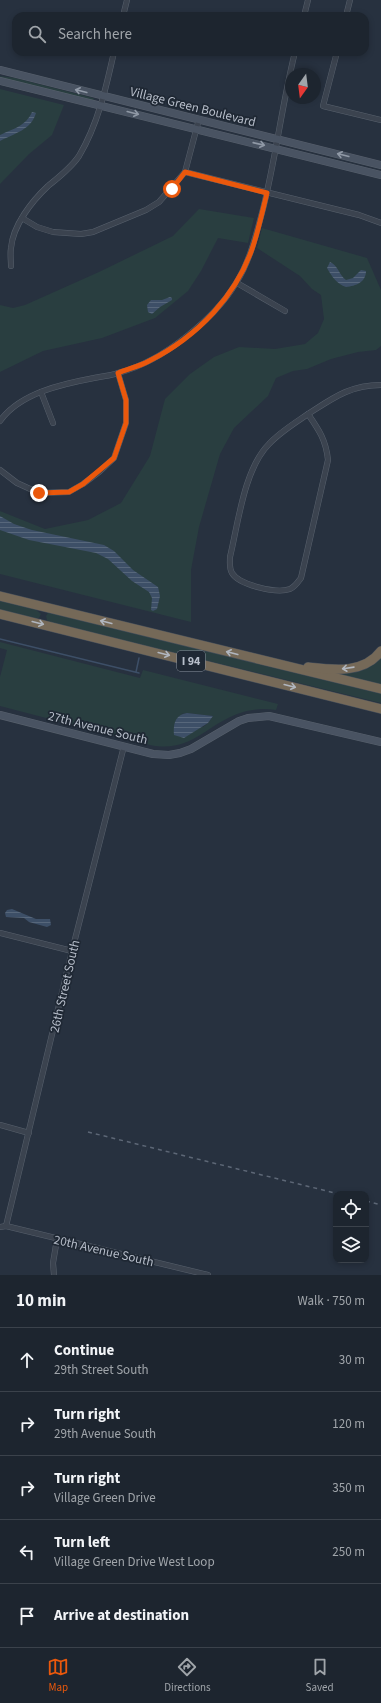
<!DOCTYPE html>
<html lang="en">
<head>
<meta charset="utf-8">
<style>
	body { margin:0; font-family:"Source Sans 3",sans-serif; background:#2a313b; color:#f1f3f6 }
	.controls { position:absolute; right:12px; bottom:12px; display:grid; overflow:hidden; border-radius:8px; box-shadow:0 2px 6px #0003 }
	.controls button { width:36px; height:36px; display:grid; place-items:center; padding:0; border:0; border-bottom:1px solid #3b424b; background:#1d252f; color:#f1f3f6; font:20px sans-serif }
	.compass { position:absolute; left:285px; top:68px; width:36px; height:36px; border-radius:50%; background:#1d252f; box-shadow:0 2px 6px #0003; rotate:194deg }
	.stop { position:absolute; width:12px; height:12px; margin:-9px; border:3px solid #ea580c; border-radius:50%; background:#fff }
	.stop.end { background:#ea580c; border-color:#fff; box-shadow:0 1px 4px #0008 }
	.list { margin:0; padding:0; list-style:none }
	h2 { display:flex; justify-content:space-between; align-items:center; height:52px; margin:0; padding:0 16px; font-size:17px }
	h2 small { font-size:13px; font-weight:400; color:#a0a5aa }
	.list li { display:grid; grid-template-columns:26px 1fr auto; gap:12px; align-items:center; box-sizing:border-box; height:64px; padding:0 16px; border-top:1px solid #3b424b }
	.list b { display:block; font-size:15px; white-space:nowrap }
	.list p { margin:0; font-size:13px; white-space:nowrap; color:#a0a5aa }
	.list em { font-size:13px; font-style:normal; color:#a0a5aa }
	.icon { flex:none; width:22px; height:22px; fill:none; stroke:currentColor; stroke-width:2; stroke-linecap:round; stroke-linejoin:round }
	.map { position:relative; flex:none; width:381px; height:1275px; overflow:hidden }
	.search { position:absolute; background:#1d252f; box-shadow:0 2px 6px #0003; left:12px; right:12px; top:12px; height:44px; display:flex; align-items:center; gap:10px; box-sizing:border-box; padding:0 14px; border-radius:12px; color:#a0a5aa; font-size:15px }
	.sheet { height:372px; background:#1d252f }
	nav { display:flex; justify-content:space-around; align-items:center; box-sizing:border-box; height:56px; border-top:1px solid #3b424b; background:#1d252f; font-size:11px; color:#a0a5aa }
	nav a { display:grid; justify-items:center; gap:2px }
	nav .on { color:#ea580c }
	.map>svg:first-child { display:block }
</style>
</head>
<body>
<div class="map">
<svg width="381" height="1275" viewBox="0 0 381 1275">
	<defs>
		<pattern id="water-rules" width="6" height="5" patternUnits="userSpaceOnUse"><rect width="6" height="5" fill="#3d4f67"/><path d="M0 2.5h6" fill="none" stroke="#57677b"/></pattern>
	</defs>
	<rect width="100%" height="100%" fill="#27313f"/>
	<g fill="#293e40" fill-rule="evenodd">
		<path d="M0,76l15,2 78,20 1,1 -1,2 -93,-23z"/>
		<path d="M0,89l64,16 -12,30 -23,19 -29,30z"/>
		<path d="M199,209l55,9 -6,25 -30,-5 -17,33 -13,20 -33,27 -53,20 -59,13 -43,21v-67l13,3 12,-3 74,-33 74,-36z"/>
		<path d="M262,228l105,30 14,32v56l-5,4 -18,2 -27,7 -24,10 -14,2 -17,7 -8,18 -34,32 -14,26 -21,73 -8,43v52l-191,-48v-63l45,18 43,-9 33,-17 29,-47 15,-57 25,-25 24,-17 25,-10 36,2 30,-5 13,-11 6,-14 -3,-24 -9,-6 -12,-13 -43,-28z"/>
		<path d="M0,600l35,9 6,5 -2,4h-5l-34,-8z"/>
		<path d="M48,613l8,1 325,79v10l-329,-80 -5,-3 -1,-4z"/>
		<path d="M0,642l140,36 3,-8 135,34 -2,6c-13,-2 -26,-1 -39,4 -33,13 -47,39 -87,31l-150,-39v-29l7,-27 -7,-2zM187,713l26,3 -5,7 -5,4 -22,-13z"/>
		<path d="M381,656v29l-47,-11z"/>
	</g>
	<g fill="url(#water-rules)">
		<path d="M32,112l4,1c-5,17 -21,20 -36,28v-6c13,-6 26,-9 32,-23z"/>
		<path d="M330,262c8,3 9,13 16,18l7,-2 8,-8 5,1c0,11 -10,15 -20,16 -9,-3 -14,-10 -19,-19z"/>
		<path d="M170,297l2,1v2l-12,7 -8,7 -4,-2 -1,-7 4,-5h11z"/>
		<path d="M0,516l14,8 18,6 72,15 10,6 19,19 25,17 2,9 -3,13 -4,2 -2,-1 1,-12 -3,-6 -17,-11 -24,-22 -12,-6 -67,-13 -29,-10z"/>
		<path d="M187,713l26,3 -5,7 -24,15 -10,-3c-1,-11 1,-20 13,-22z"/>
		<path d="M12,909l24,10h14l1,6 -4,2 -18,-5 -5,-4 -18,-1 -1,-4 2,-3z"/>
	</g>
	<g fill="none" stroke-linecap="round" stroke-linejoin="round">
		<g stroke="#3d4f67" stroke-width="1.5">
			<path d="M0,639l139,34"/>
			<path d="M136,672l3,-14"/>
		</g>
		<g stroke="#58616d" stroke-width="6">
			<g id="street">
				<path d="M123,16l4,-16"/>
				<path d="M304,16l4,-16"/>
				<path d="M346,16l4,-16"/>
				<path d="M337,52l-14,54 58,14"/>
				<path d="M185,172l174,43 22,8"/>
				<path d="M22,218l15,9 16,5 28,2 12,-2 53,-22 13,-8 26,-30 14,-53"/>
				<path d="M11,266c0,-6 -1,-12 0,-18 2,-23 21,-47 37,-62 11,-9 23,-18 31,-30 19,-32 27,-68 35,-104"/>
				<path d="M237,283l48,28"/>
				<path d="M41,392l12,31"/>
				<path d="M308,414c11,16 18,26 20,46l-27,118c-3,4 -6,9 -11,11 -13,5 -51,-4 -58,-16 -3,-5 -2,-10 -2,-16 8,-33 14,-88 39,-113 11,-12 26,-21 39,-30z"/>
				<path d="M308,414c25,-16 42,-29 73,-29"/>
				<path d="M0,421c20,-28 62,-37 94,-43 8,-2 17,-2 24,-5 26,-7 48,-20 69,-37 19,-15 36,-31 49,-53 14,-22 20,-48 27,-74 13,-52 19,-105 32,-157"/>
				<path d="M0,470l17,13 22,10 30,-1 14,-8 16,-12 15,-14 12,-35v-23l-8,-27"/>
				<path d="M0,933l72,18"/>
				<path d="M0,1125l29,8"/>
				<path d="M6,1226l66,-275 52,-205"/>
				<path d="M0,1227l6,-1 202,49"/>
				<path d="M54,1275l-1,-12 4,-24"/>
			</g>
		</g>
		<g stroke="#58616d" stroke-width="8">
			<g id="secondary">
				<path d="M0,70l381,95"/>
				<path d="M0,81l381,94"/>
				<path d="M0,715l153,39 16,1 11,-2 11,-4 48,-28 9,-3 21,-2 112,26"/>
			</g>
		</g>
		<g stroke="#454e5a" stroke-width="10">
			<g id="highway">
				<path d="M0,596l381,93"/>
				<path d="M0,614l381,95"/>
				<path d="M308,667c26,3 56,7 73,-16"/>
			</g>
		</g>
		<use href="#street" stroke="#3b434f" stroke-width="5"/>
		<use href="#secondary" stroke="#495362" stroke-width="7"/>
		<use href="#highway" stroke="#756958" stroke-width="9"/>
		<g stroke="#5d6776" stroke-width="1.5" stroke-dasharray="4 4" stroke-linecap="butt">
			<path d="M88,1132l251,62"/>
			<path d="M366,1201l15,4"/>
		</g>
	</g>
	<defs><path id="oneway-shaft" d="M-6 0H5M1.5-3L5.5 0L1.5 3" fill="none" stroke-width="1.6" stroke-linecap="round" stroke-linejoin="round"/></defs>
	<g stroke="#9099a6">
		<use href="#oneway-shaft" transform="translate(81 91) rotate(-166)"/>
		<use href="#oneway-shaft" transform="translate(133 113) rotate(14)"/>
		<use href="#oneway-shaft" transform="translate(259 144) rotate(13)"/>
		<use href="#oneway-shaft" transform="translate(343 155) rotate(-166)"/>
	</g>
	<g stroke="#b0b6bf">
		<use href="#oneway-shaft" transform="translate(106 622) rotate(-166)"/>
		<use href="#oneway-shaft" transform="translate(38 623) rotate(14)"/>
		<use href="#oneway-shaft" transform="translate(232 653) rotate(-166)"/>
		<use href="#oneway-shaft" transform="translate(164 654) rotate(14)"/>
		<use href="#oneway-shaft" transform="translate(348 668) rotate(172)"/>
		<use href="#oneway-shaft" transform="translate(290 686) rotate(14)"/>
	</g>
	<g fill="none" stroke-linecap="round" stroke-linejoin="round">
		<path stroke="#ea580c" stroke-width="5" d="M39,493l30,-1 14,-8 31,-26 12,-35v-23l-8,-27c10,-4 22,-7 31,-12 48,-24 89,-66 105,-118 5,-16 9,-34 13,-50l-82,-21 -13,17"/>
	</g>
	<g text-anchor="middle" stroke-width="3.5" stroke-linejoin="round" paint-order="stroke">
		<rect fill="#1f2834" stroke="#89919d" stroke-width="1" x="177" y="651" width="28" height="20" rx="3"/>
		<g font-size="12" font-weight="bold" fill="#b7beca">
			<text x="191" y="665">I 94</text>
		</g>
		<g font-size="13" fill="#b7beca" stroke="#1f2834">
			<text transform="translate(193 106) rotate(14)" y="5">Village Green Boulevard</text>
			<text transform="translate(98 727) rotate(14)" y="5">27th Avenue South</text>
			<text transform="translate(64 986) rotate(-77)" y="5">26th Street South</text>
			<text transform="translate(104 1250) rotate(13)" y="5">20th Avenue South</text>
		</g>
	</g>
</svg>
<div class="controls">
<button><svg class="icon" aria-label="locate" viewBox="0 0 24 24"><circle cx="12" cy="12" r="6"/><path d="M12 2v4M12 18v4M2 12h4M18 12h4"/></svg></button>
<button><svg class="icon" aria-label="layers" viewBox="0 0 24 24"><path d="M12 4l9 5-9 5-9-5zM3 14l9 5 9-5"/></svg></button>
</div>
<svg class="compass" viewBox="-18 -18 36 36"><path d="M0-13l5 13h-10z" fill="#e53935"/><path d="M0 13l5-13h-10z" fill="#a0a5aa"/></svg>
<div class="stop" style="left:172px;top:189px"></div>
<div class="stop end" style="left:39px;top:493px"></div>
<div class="search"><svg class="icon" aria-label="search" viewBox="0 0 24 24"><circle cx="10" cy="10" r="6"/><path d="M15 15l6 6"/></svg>Search here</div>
</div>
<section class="sheet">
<h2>10 min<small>Walk · 750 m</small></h2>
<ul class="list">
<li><svg class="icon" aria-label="ahead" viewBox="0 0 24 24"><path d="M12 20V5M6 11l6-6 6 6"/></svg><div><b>Continue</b><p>29th Street South</p></div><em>30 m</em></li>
<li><svg class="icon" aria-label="right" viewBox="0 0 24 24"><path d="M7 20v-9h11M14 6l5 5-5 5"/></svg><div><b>Turn right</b><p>29th Avenue South</p></div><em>120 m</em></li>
<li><svg class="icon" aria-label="right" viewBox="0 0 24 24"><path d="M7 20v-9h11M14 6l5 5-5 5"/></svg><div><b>Turn right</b><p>Village Green Drive</p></div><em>350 m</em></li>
<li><svg class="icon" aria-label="left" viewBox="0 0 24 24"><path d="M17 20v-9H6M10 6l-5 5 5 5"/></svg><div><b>Turn left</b><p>Village Green Drive West Loop</p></div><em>250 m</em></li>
<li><svg class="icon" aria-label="arrive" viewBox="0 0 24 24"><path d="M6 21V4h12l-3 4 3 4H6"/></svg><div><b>Arrive at destination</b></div></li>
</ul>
</section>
<nav>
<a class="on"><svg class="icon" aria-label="map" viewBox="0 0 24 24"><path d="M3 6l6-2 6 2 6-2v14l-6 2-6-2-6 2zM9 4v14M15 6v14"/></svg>Map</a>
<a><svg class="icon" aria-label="directions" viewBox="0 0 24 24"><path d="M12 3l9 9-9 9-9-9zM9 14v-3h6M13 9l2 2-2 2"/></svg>Directions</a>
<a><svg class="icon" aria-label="saved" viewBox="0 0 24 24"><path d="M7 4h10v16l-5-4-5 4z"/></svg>Saved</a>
</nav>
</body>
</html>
